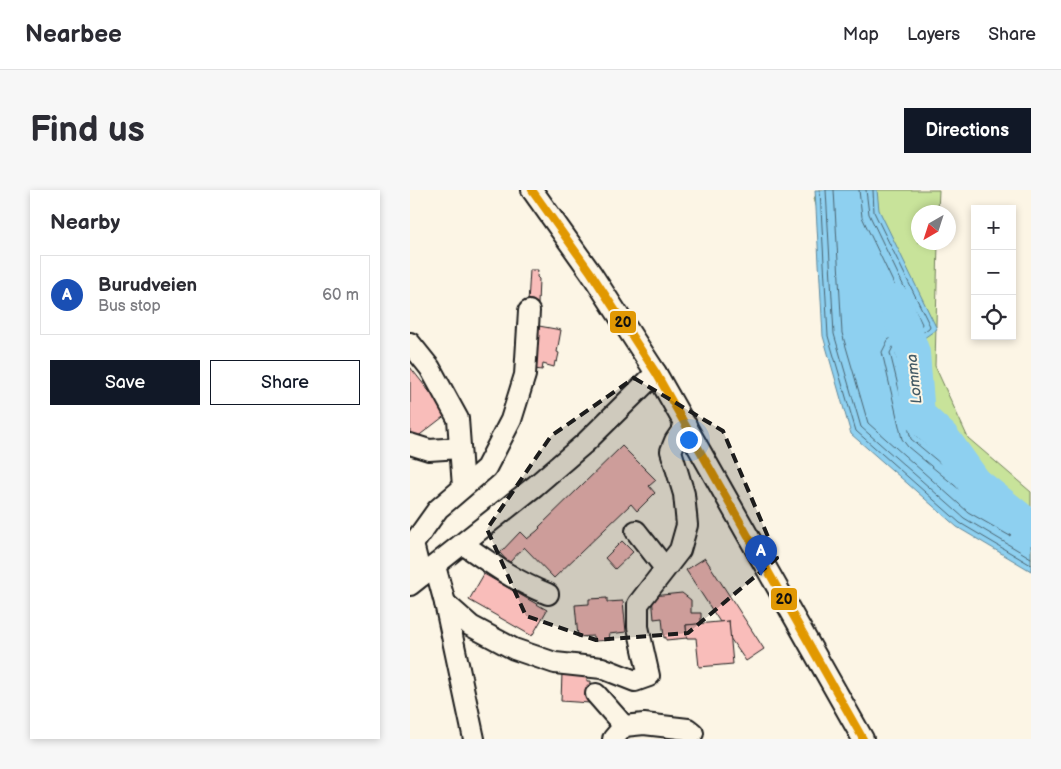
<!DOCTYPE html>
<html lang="en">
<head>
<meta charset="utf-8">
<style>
	body { margin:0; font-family:"Balsamiq Sans",sans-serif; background:#f7f7f7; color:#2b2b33 }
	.controls { position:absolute; right:15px; top:15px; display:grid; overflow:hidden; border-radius:0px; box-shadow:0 2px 8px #0003 }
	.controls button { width:45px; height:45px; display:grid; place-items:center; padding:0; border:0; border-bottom:1px solid #e1e1e2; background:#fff; color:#2b2b33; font:25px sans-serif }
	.compass { position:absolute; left:501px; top:15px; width:45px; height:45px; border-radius:50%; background:#fff; box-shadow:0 2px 8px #0003; rotate:219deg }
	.you { position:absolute; left:278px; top:249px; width:18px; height:18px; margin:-12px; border:4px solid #fff; border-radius:50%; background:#1a73e8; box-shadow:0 0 0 8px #1a73e833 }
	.badge { display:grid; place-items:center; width:32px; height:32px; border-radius:50%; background:#111827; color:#fff; font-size:16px; font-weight:700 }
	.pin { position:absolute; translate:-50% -41px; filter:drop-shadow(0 1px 2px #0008) }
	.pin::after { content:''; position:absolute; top:26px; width:18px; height:15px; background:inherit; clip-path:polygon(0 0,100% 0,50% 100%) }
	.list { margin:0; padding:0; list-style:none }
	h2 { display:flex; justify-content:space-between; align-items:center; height:65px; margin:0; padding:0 20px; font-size:21px }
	h2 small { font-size:16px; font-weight:400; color:#7c7c81 }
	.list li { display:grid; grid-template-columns:32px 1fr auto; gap:15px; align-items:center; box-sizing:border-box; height:80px; margin:0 10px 10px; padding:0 10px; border:1px solid #e1e1e2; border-radius:0px }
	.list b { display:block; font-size:19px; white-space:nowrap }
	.list p { margin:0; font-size:16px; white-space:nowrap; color:#7c7c81 }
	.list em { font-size:16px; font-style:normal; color:#7c7c81 }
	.actions { display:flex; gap:10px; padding:15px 20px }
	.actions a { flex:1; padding:11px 0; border:1px solid #111827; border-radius:0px; text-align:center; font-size:18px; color:#111827 }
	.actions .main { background:#111827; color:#fff }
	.icon { flex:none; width:28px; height:28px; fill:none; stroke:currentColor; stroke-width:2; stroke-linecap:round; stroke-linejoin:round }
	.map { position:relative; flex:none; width:621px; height:549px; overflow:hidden; border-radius:0px }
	header { display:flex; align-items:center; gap:30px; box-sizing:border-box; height:70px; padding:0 25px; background:#fff; border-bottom:1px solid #e1e1e2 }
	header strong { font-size:24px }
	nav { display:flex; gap:28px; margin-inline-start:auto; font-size:18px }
	.intro { display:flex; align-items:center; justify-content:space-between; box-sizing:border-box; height:120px; padding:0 30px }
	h1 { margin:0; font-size:35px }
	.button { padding:12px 22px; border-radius:0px; background:#111827; color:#fff; font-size:18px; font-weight:700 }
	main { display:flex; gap:30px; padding:0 30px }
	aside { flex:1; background:#fff; border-radius:0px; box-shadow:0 2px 8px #0003 }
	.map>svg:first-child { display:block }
</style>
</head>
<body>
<header>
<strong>Nearbee</strong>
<nav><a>Map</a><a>Layers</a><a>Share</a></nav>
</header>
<div class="intro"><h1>Find us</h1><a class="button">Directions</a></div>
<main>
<aside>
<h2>Nearby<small></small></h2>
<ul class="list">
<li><span class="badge" style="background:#1a4fb4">A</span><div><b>Burudveien</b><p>Bus stop</p></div><em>60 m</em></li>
</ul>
<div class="actions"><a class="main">Save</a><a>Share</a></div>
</aside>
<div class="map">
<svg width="621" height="549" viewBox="0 0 621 549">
	<rect width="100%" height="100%" fill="#fcf5e5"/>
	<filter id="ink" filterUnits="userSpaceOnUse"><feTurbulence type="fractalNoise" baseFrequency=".02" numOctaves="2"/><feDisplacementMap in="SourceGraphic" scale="10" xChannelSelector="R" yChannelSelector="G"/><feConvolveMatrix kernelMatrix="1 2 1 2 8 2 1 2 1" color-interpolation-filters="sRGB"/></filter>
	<g filter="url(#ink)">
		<path fill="#c8e39a" stroke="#72805b" d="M408,0h121l-1,22h-20v30l20,1 -3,123 33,72 63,54v74l-147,-150 -70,-217z"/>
		<path fill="#8ed0f0" stroke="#60889b" d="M405,0h62l2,20 58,119 -36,25 18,78 112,92v47l-74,-44 -106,-93 -28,-98z"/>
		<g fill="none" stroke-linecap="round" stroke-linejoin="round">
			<g stroke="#4a6471" stroke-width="1">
				<path d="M410,0l8,146 28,95 104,92 71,42"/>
				<path d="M416,0l8,144 27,93 103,91 67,40"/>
				<path d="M424,0l8,143 26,90 100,89 42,24 1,-4 -103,-85 -6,-8 -20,-87 6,-12 23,-16 1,-2 -50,-105 -3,-27"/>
				<path d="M456,0l3,24 53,110 -1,2 -27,19 -4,8 21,86 111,92 9,3"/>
				<path d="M463,0l1,22 56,114 -1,2 -31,22 -2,4 20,82 110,90 5,1"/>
			</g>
			<path stroke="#8ed0f0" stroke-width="34" d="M485,112l18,51 5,62 24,22 33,46 56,45"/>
		</g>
		<g fill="#f9bdba" stroke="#1c1c1c">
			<path d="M120,80h8l-1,7 2,2 -1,25 -10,-1z"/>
			<path d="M129,136l22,4 -4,22 2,1 -2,9 -2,-1 -1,6 -11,-3 -1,6 -15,-2z"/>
			<path d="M0,177l37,47 -35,27 -2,-3z"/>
			<path d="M212,256l34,34 -7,6 6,7 -18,18 -6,-7 -77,74 -30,-31 -15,16 -9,-10 20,-21 7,7 10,-8 3,-3 -1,-1z"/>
			<path d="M212,351l11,11 -18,17 -10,-11z"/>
			<path d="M295,368l59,91 -18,12 -16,-23 -1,-17 -9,1 -34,-52z"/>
			<path d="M74,384l63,36 -15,26 -63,-36z"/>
			<path d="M272,403l9,7v13h10v11l-15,1 1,13 -21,2v-3l-2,1 -2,-20 -8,1 -2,-23z"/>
			<path d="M197,408v4l16,-1 3,31 -17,2 1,6 -16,1 -1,-5 -15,1 -3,-32 14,-1v-5z"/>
			<path d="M319,431l4,43 -34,3 -3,-29h-9l-1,-13z"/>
			<path d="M152,483l25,1v7h4l-1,22 -29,-2z"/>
		</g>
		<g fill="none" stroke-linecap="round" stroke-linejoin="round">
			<g stroke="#1c1c1c" stroke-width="24">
				<g id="minor">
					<path d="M122,0l59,83 65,100 207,366"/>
					<path d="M0,153l20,25 28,51 5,68"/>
					<path d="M0,254l19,6 31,-2"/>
					<path d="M226,341l29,37"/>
					<path d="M53,354c27,19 53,38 85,50"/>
					<path d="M25,376l10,37 29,136"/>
					<path d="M11,386l-8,-32 25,-35 48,-41 25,-48 14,-45 4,-64"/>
					<path d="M0,395l125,-99 50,-43 71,-70"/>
					<path d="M35,413l26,23 43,23 41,14 47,5 33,13 14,-5 -11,-49v-23l42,-54 7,-25 -3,-31 -13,-43 4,-10 11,-16"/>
					<path d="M186,504l28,32"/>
					<path d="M203,549l11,-13 20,-2 44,5 5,4"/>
				</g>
			</g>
			<use href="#minor" stroke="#fcf5e5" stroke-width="20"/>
			<g stroke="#fcf5e5" stroke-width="11">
				<path id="bus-1" d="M122,0l59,83 65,100 207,366"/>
			</g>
			<use href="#bus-1" stroke="#e19803" stroke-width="8"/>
		</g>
	</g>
	<path fill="#1c1c1c" fill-opacity="0.2" stroke="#1c1c1c" stroke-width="4" stroke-dasharray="10 6" stroke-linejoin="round" d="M224,188l89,53 54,127 -89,75 -92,7 -70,-24 -39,-87 64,-93z"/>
	<g text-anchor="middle" stroke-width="4" stroke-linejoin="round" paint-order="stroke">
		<g font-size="15" font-style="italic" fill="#445b66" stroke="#fcf5e5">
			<text transform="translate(504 189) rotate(-96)" y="5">Lomma</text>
		</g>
	</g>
	<g stroke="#fcf5e5" stroke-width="2">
		<rect x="199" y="120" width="28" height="24" rx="5" fill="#e19803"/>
		<rect x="360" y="397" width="28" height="24" rx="5" fill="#e19803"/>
	</g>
	<g font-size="14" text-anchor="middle" font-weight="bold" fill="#111">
		<text x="213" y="137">20</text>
		<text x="374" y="414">20</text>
	</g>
</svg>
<div class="controls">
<button>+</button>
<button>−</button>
<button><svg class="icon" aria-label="locate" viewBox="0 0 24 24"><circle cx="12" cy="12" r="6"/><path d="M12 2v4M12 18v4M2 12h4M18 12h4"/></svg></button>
</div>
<svg class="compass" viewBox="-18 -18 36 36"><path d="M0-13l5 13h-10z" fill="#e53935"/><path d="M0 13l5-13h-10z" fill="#7c7c81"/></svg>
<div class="you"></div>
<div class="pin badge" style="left:351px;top:386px;background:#1a4fb4">A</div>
</div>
</main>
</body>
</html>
